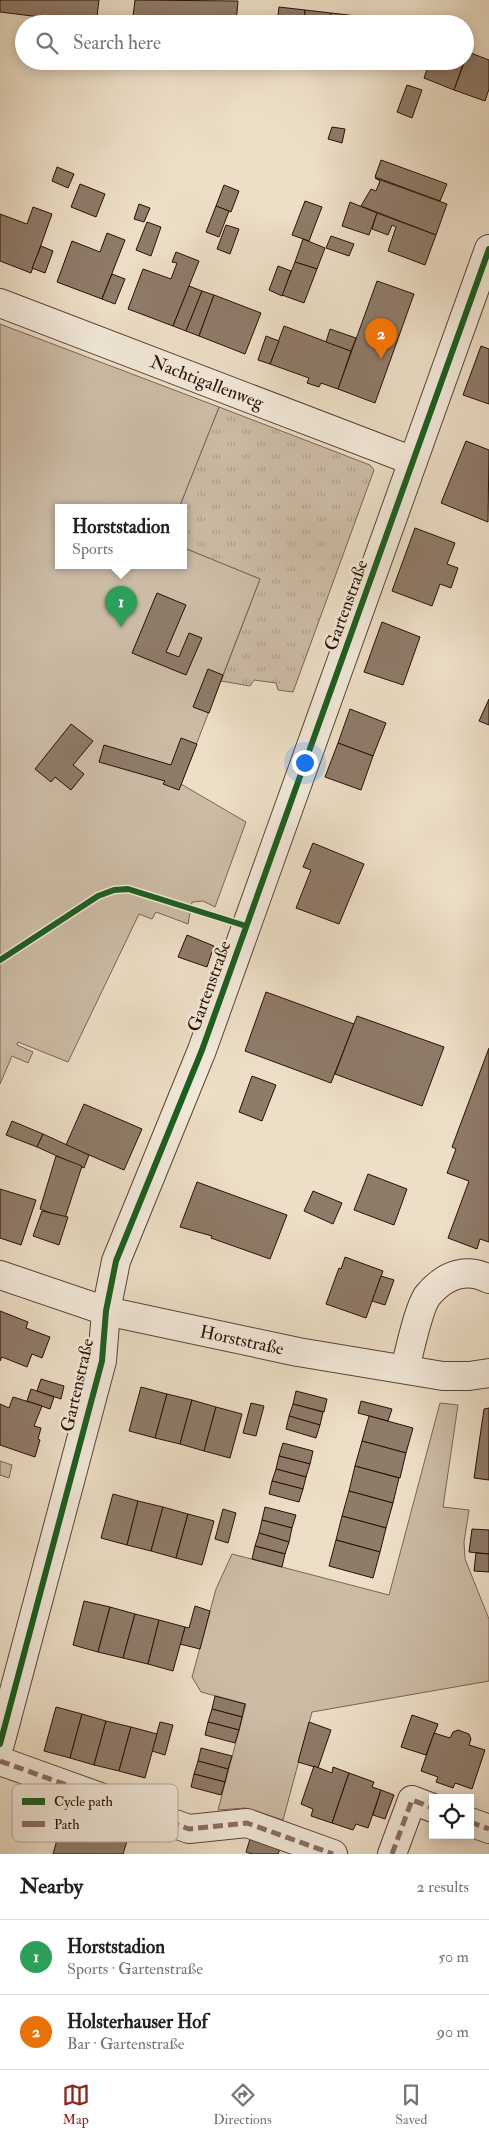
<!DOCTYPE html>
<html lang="en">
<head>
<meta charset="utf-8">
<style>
	body { margin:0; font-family:"IM FELL Double Pica",serif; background:#f2f2f2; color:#202124 }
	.controls { position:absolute; right:15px; bottom:15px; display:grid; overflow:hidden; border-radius:0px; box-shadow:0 2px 12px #0003 }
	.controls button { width:45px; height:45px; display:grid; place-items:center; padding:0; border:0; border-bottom:1px solid #e0e0e0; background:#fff; color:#202124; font:25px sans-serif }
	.you { position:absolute; left:304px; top:762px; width:18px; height:18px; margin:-12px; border:4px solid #fff; border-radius:50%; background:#1a73e8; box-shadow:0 0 0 8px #1a73e833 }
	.badge { display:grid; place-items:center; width:32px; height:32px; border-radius:50%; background:#8f2418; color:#fff; font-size:16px; font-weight:700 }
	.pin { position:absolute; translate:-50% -41px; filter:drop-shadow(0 1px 2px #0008) }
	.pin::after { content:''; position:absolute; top:26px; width:18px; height:15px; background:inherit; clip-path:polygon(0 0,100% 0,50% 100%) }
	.popup { position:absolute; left:55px; top:504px; width:132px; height:65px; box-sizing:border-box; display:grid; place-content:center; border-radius:0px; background:#fff; filter:drop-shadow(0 1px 4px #0005); font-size:16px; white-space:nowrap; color:#757577 }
	.popup b { font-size:19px; color:#202124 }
	.popup::after { content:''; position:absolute; left:50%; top:100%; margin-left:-10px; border:10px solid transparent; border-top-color:#fff }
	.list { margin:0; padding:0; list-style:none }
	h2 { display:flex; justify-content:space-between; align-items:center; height:65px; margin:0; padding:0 20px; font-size:21px }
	h2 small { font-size:16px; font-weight:400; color:#757577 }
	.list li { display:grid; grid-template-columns:32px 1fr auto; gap:15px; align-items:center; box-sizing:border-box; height:75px; padding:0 20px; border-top:1px solid #e0e0e0 }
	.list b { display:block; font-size:19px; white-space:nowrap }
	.list p { margin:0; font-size:16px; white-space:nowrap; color:#757577 }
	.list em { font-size:16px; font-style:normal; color:#757577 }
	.icon { flex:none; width:28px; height:28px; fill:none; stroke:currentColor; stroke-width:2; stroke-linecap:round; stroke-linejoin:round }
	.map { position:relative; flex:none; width:489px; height:1854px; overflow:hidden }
	.search { position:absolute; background:#fff; box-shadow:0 2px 12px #0003; left:15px; right:15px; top:15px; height:55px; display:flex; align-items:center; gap:12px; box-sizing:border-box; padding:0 18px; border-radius:28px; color:#757577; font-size:19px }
	.sheet { height:215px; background:#fff }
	nav { display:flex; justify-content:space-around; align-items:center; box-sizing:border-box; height:70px; border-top:1px solid #e0e0e0; background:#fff; font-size:14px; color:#757577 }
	nav a { display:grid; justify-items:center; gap:2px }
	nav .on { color:#8f2418 }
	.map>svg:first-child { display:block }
</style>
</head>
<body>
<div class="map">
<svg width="489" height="1854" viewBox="0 0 489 1854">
	<defs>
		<pattern id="grass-tufts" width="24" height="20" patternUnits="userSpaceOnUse" patternTransform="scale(1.25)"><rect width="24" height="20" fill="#ccbca6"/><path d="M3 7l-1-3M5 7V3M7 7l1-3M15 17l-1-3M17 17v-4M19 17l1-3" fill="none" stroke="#afa08d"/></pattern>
	</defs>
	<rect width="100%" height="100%" fill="#eddfc7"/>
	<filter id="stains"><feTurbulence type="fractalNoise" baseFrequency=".004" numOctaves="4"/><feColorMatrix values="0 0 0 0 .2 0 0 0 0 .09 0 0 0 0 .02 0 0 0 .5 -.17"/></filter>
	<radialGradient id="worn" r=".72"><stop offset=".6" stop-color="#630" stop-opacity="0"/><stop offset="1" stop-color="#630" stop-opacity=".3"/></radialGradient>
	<g fill="url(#grass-tufts)" stroke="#7a6656">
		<path d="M219,407l151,58 4,5 -81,222 -15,-2 -2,-7 -22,-3 -4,6 -29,-5 39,-102 -76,-31v-40h-5z"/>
		<path d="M0,1461l12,4 -3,13 -9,-3z"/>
	</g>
	<g fill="#ccbca6" stroke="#7a6656">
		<path d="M0,324l219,83 -40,101h-121v58h126v-18l76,31 -79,205 65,38 -31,85 -12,-6 -11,1 -4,22 -32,-12 -4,7 -13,-5 -71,148 -50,-20 -1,3 16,7 -5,11 -16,-7 -12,28z"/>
		<path d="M440,1403l18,2 -15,102 26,3 -5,32 1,17 24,60v62l-177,31 -29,108 -38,-12 -27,2 28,-106 -45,-12 -9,-15 24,-88 16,-35 157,41z"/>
	</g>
	<g fill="#8f7b6a" stroke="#290f05">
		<path d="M0,0h99l-3,24 -96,-12z"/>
		<path d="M135,0l103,1 -2,23h-104z"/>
		<path d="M279,7l26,3 -1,14h-27z"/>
		<path d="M305,10l26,3 -2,11h-25z"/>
		<path d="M331,13l26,3 -1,8h-27z"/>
		<path d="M357,16l25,3v5h-26z"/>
		<path d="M382,19l27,3v2h-27z"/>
		<path d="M468,52l21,8v29l-4,12 -31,-11z"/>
		<path d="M430,61h34l-10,29 -30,-12z"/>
		<path d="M407,85l15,5 -10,28 -15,-6z"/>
		<path d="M332,127l13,2 -3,14 -14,-4z"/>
		<path d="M381,160l66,24 -7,17 -65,-24z"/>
		<path d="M57,167l17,7 -6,14 -16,-7z"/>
		<path d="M375,178l72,26 -11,31 -75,-29 10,-17 5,2 4,-10z"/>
		<path d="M80,184l25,10 -9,23 -25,-10z"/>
		<path d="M224,185l15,6 -8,21 -15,-6z"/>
		<path d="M305,201l17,6 -13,34 -17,-6z"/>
		<path d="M350,202l27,11 -8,22 -27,-9z"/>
		<path d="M139,204l11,4 -6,14 -10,-3z"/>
		<path d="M216,206l13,5 -10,26 -13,-5z"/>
		<path d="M33,207l19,7 -21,59 -31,-12v-47l27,10z"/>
		<path d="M377,213l59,22 -11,30 -37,-14 8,-24 -4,-2 -4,10 -16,-6z"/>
		<path d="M147,222l14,5 -10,29 -15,-6z"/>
		<path d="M226,225l13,4 -9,25 -13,-5z"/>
		<path d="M107,233l18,7 -23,59 -45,-17 15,-41 28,11z"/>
		<path d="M331,236l23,8 -5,12 -23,-8z"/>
		<path d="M303,239l22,9 -8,21 -22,-7z"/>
		<path d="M41,246l12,5 -8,22 -13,-5z"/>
		<path d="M176,252l23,9 -26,65 -45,-17 15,-40 28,10 6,-16 -5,-1z"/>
		<path d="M295,262l22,7 -13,34 -22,-8z"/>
		<path d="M278,266l13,5 -9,25 -13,-6z"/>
		<path d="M112,274l13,5 -10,25 -13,-5z"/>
		<path d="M377,281l37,13 -39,109 -37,-14z"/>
		<path d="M189,286l13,5 -16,40 -13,-5z"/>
		<path d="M202,291l12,4 -15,41 -13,-5z"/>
		<path d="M214,295l47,18 -16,41 -46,-18z"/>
		<path d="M284,326l67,25 -13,38 -17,-6 -2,4 -12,-4 2,-5 -39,-14z"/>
		<path d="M330,329l26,9 -5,13 -25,-9z"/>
		<path d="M266,336l13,5 -9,23 -12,-4z"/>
		<path d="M481,346l8,3v55l-26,-9z"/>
		<path d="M466,441l23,9 -1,72 -47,-19z"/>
		<path d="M415,528l40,15 -8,21 11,4 -7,20 -11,-4 -8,22 -40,-15z"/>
		<path d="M157,593l29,12 -20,47 13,5 10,-24 13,5 -16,37 -54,-22z"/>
		<path d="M382,622l38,15 -17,48 -39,-13z"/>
		<path d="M208,669l15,6 -14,38 -16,-6z"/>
		<path d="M489,699v26l-10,-4z"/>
		<path d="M350,709l36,14 -13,33 -35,-13z"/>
		<path d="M71,724l22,17 -20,24 11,9 -13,16 -16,-13 -4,5 -16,-13z"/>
		<path d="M181,738l16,6 -18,46 -16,-6 2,-3 -66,-19 5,-17 67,20z"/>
		<path d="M338,743l35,13 -12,34 -36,-13z"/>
		<path d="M313,843l51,21 -25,60 -43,-16 15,-38 -8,-3z"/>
		<path d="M187,935l27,11 -7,21 -29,-10z"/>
		<path d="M266,992l88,32 -23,59 -86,-32z"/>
		<path d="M357,1016l87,31 -22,59 -87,-32z"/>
		<path d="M489,1048v194l-9,-3 -3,10 -29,-11 21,-57 -22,-8 9,-24 -4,-2z"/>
		<path d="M252,1076l24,9 -14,36 -23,-9z"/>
		<path d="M84,1104l58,25 -18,41 -58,-25z"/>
		<path d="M12,1121l31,13 -6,13 -31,-12z"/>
		<path d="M43,1134l46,21 -5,13 -47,-21z"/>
		<path d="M56,1156l26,10 -17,52 -25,-9z"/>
		<path d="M368,1174l39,15 -13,36 -40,-15z"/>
		<path d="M197,1182l90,33 -17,44 -59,-21 1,-2 -32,-9z"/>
		<path d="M0,1189l36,11 -15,45 -21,-7z"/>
		<path d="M313,1191l29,12 -9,21 -29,-13z"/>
		<path d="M42,1211l26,6 -9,28 -26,-9z"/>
		<path d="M345,1257l38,14 -17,47 -40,-14 13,-36 2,1z"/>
		<path d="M381,1276l13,4 -9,25 -13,-4z"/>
		<path d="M0,1311l28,11 -2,6 24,9 -8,21 -10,-4 -5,13 -25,-10 -2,4z"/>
		<path d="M41,1379l23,7 -3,13 -24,-8z"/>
		<path d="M141,1387l26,7 -12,44 -26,-7z"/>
		<path d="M31,1389l23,8 -4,12 -23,-8z"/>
		<path d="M296,1391l31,8 -3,13 -31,-8z"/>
		<path d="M167,1394l25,6 -12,44 -25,-6z"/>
		<path d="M13,1397l29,9 -8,20 7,2 -3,11 2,1 -5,17 -35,-12v-41l9,4z"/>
		<path d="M192,1400l24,7 -12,44 -24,-7z"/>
		<path d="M361,1401l31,8 -4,12 -30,-8z"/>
		<path d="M251,1403l13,3 -8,30 -13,-3z"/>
		<path d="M293,1404l30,8 -3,13 -31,-9z"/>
		<path d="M216,1407l26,7 -12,44 -26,-7z"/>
		<path d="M489,1408v72l-15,-2 10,-69z"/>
		<path d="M289,1416l31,9 -4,13 -30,-9z"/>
		<path d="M369,1416l44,12 -7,25 -44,-12z"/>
		<path d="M362,1441l44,12 -6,25 -45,-12z"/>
		<path d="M283,1443l30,8 -3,13 -31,-8z"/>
		<path d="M279,1456l31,8 -4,13 -30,-8z"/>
		<path d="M355,1466l44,12 -6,25 -44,-12z"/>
		<path d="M276,1469l30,8 -3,12 -31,-8z"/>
		<path d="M272,1481l31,8 -4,13 -30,-8z"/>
		<path d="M349,1491l44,12 -7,25 -44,-12z"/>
		<path d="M113,1494l25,7 -11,44 -26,-7z"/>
		<path d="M138,1501l25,6 -12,44 -24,-6z"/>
		<path d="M163,1507l25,7 -12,44 -25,-7z"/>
		<path d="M265,1507l31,8 -4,13 -30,-8z"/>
		<path d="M223,1509l13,4 -8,30 -13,-4z"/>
		<path d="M188,1514l26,7 -12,44 -26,-7z"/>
		<path d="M342,1516l44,12 -6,24 -44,-12z"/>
		<path d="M262,1520l30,8 -3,14 -30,-9z"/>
		<path d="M472,1529l17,1v24l-20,-2z"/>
		<path d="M259,1533l30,9 -4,12 -30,-8z"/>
		<path d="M336,1540l44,12 -7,26 -44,-12z"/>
		<path d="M255,1546l30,8 -3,13 -30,-8z"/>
		<path d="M476,1553l13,1v18l-15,-1z"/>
		<path d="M84,1601l26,6 -12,45 -25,-7z"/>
		<path d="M195,1606l15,5 -10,38 -20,-5 5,-17 4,1z"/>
		<path d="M110,1607l25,7 -12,44 -25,-6z"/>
		<path d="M135,1614l24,6 -11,44 -25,-6z"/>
		<path d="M159,1620l26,7 -12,44 -25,-7z"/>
		<path d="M215,1696l30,8 -3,13 -30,-8z"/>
		<path d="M56,1707l26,7 -12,44 -26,-7z"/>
		<path d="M212,1709l30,8 -3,13 -31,-8z"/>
		<path d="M82,1714l24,7 -12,44 -24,-7z"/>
		<path d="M412,1715l26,9 -12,31 -25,-8z"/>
		<path d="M106,1721l25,6 -12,44 -25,-6z"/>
		<path d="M160,1722l13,3 -8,30 -13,-4z"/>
		<path d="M208,1722l31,8 -4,13 -30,-8z"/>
		<path d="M309,1722l22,8 -13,38 -20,-6z"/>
		<path d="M131,1727l26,7 -12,44 -26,-7z"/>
		<path d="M458,1730l11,4 2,5 -2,6 16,5 -13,39 -17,-6 -2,5 -17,-6 2,-5 -17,-6 13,-38 16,5 3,-6z"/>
		<path d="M201,1748l31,8 -4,13 -30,-8z"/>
		<path d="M198,1761l30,8 -3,13 -31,-8z"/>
		<path d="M314,1766l18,7 1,-6 16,6 -17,50 -21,-7 2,-7 -12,-5z"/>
		<path d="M349,1773l25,9 -2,5 9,3 -13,38 -12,-4 -3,6 -21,-7z"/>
		<path d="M194,1774l31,8 -4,13 -30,-8z"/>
		<path d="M381,1790l13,5 -9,24 -12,-4z"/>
		<path d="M62,1822l65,19 -4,13h-70z"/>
		<path d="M250,1839l30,10 -2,5h-26l-6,-2z"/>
	</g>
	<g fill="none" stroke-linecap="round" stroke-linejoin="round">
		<g stroke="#5a4336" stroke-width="30">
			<g id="minor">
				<path d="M0,303l413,158"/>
				<path d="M0,1275l106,36 192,41 145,24h26l20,-3"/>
				<path d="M405,1369c4,-16 14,-63 23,-74 17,-20 38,-28 61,-16"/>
				<path d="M0,1744l102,-383 4,-50 10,-50 86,-211 287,-801"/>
				<path d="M0,1761l189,68 58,-6 86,31"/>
				<path d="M470,1822l19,7"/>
				<path d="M392,1854l20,-54 21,8"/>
			</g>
		</g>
		<use href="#minor" stroke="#f3eadb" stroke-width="28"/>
		<g stroke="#8d6e63" stroke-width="5" stroke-dasharray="10 5" stroke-linecap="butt">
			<path d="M0,1761l189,68 58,-6 86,31"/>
			<path d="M470,1822l19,7"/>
			<path d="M392,1854l20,-54 21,8"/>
		</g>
		<g stroke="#f3eadb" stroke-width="9">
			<g id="cycleway">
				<path d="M0,960l98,-64 16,-6 14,-1 118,37"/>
				<path d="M0,1744l102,-383 4,-50 10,-50 86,-211 287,-801"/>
			</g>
		</g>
		<use href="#cycleway" stroke="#1b5e20" stroke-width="6"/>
	</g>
	<g text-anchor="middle" stroke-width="5" stroke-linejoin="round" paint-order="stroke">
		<g font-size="18" fill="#290f05" stroke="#f3eadb">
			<text transform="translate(207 382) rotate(21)" y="6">Nachtigallenweg</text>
			<text transform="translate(346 605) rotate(-70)" y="6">Gartenstraße</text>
			<text transform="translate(209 986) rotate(-70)" y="6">Gartenstraße</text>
			<text transform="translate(242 1340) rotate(12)" y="6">Horststraße</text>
			<text transform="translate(77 1385) rotate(-77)" y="6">Gartenstraße</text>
		</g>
	</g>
	<rect x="12" y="1784" width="166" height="58" rx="8" fill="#f3eadb" stroke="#b6a89b" stroke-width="1"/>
	<rect x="22" y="1798" width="23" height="7" fill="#1b5e20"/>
	<rect x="22" y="1821" width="23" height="6" fill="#8d6e63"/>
	<g font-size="14" fill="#290f05">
		<text x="54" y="1806">Cycle path</text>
		<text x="54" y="1829">Path</text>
	</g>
	<rect width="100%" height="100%" filter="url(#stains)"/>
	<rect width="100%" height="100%" fill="url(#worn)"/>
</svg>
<div class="controls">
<button><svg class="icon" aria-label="locate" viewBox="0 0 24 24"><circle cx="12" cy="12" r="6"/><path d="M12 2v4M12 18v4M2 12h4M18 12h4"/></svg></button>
</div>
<div class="you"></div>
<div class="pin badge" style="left:121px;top:627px;background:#2e9e5b">1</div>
<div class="popup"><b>Horststadion</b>Sports</div>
<div class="pin badge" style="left:381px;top:359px;background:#e8710a">2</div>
<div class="search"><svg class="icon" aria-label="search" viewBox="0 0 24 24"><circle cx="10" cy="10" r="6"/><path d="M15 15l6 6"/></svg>Search here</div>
</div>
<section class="sheet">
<h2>Nearby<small>2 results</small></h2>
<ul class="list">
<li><span class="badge" style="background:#2e9e5b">1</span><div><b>Horststadion</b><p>Sports · Gartenstraße</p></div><em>50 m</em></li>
<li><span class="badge" style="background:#e8710a">2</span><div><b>Holsterhauser Hof</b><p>Bar · Gartenstraße</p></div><em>90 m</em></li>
</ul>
</section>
<nav>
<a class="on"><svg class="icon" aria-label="map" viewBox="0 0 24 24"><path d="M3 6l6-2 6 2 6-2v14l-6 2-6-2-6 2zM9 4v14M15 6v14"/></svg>Map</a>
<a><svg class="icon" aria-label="directions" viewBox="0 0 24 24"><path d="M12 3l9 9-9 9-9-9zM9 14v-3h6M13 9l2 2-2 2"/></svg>Directions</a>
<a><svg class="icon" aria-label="saved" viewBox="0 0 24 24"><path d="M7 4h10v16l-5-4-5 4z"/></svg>Saved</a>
</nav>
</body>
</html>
